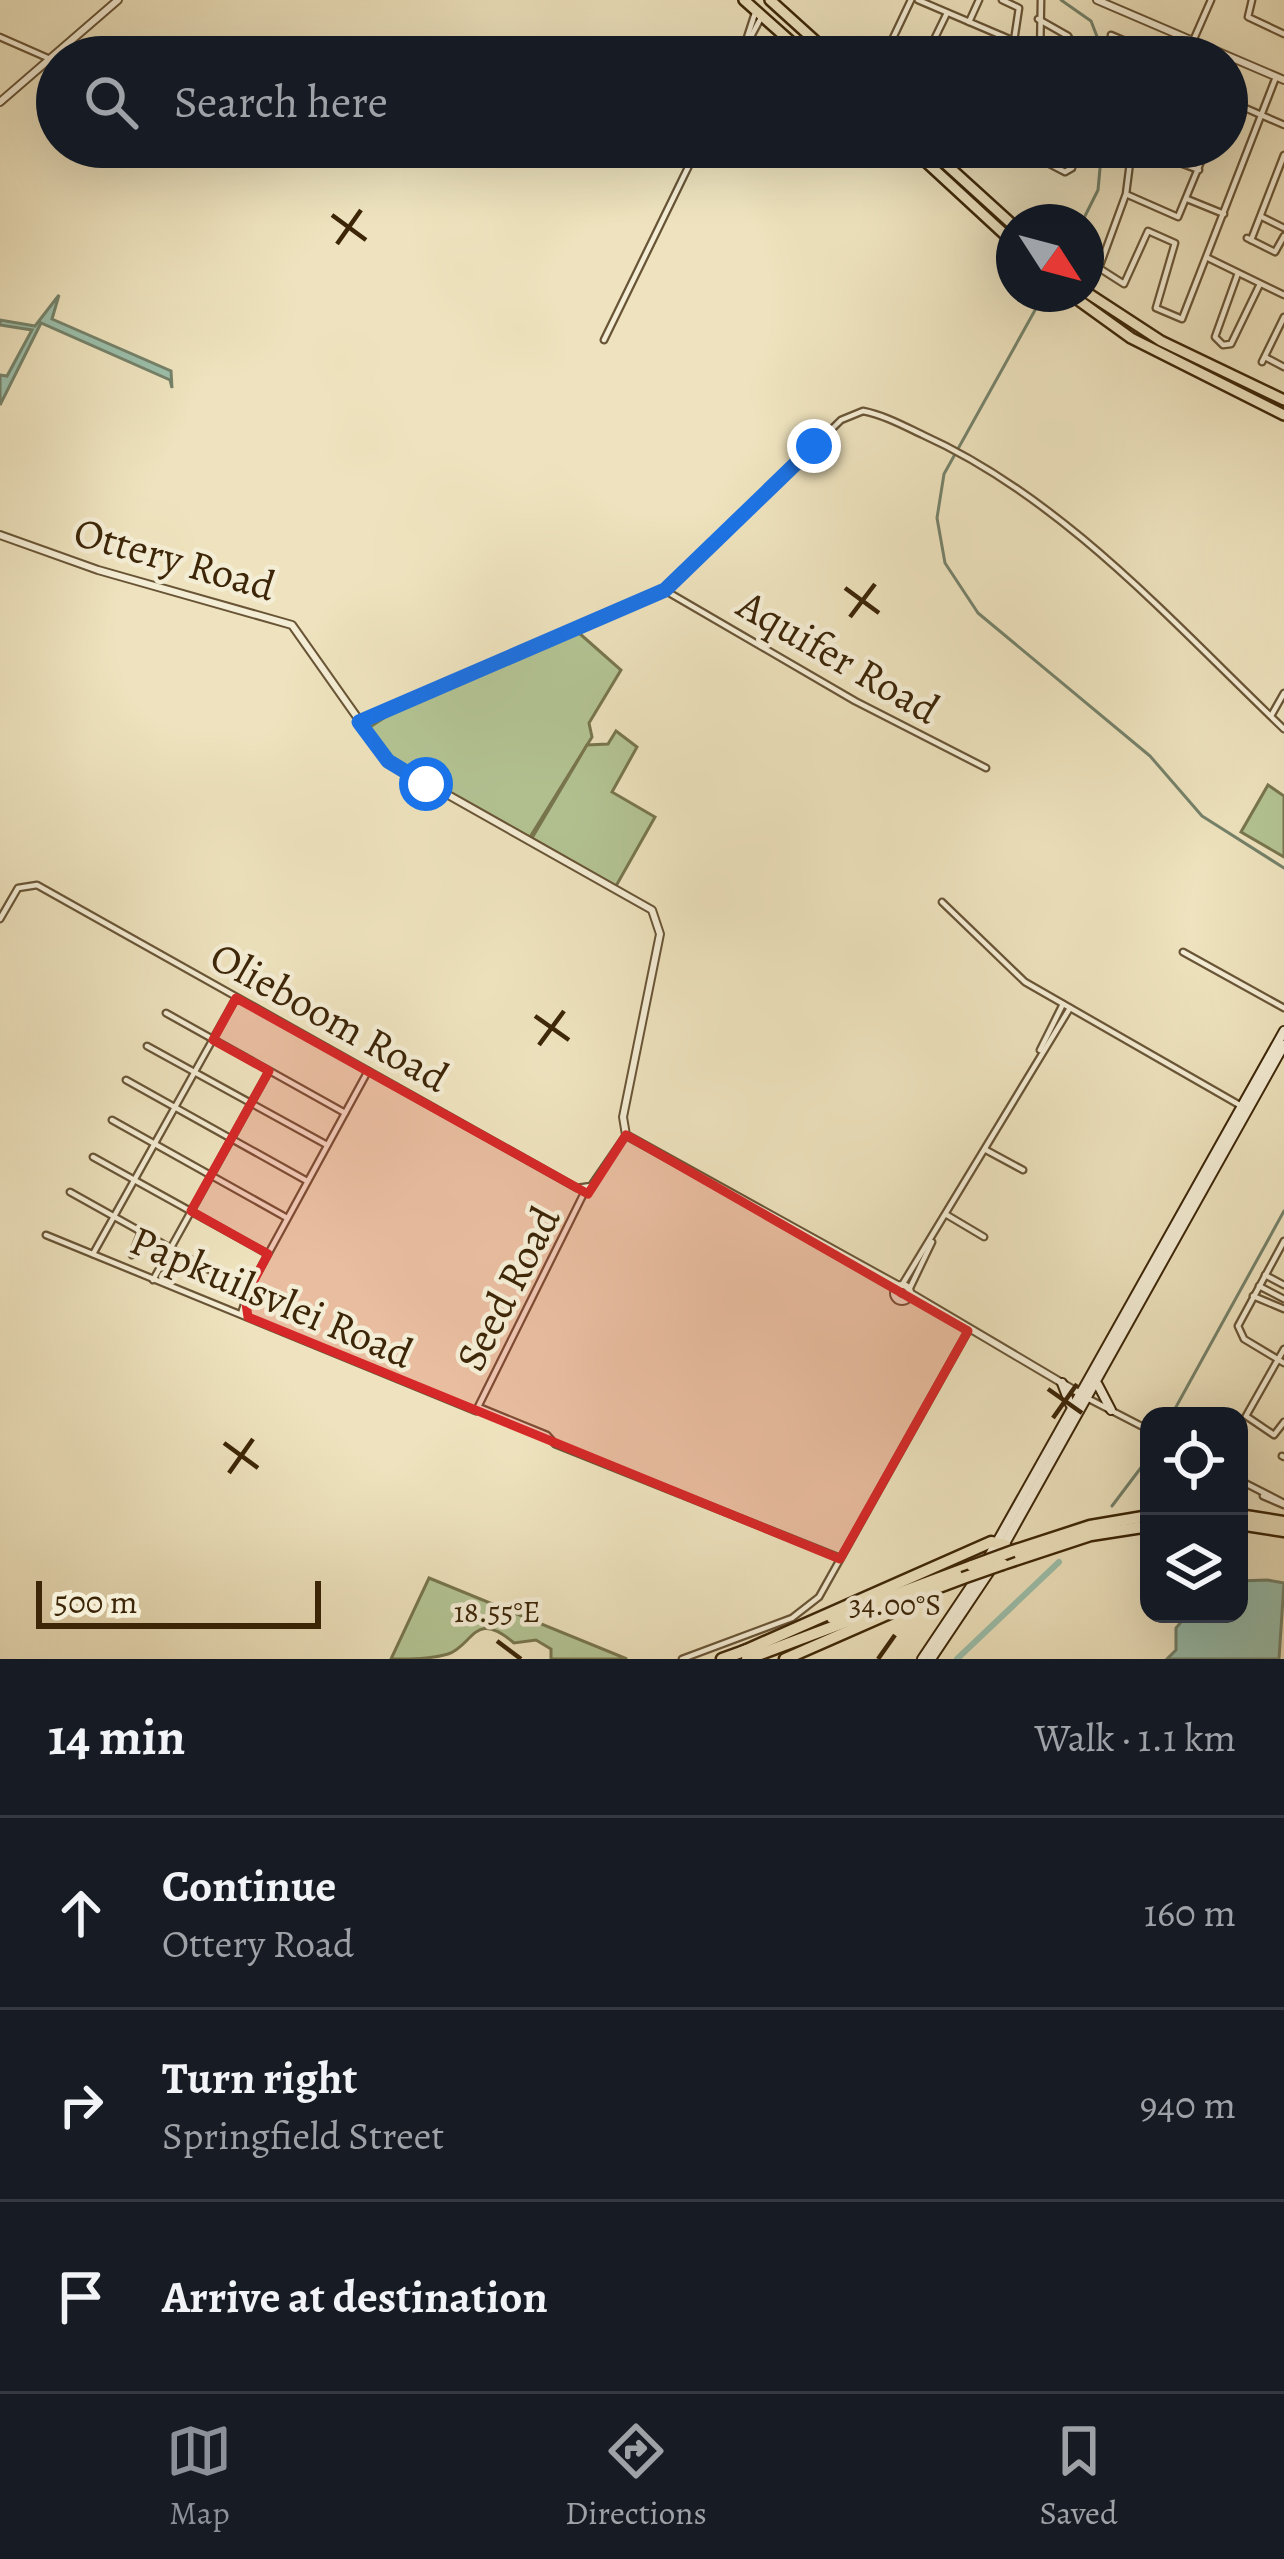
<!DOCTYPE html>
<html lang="en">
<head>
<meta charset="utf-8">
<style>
	body { margin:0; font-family:Alegreya,serif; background:#20242c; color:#f1f3f6 }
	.controls { position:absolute; right:36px; bottom:36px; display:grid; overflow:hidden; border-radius:24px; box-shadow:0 12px 48px #0002 }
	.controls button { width:108px; height:108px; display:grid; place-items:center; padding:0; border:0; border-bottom:3px solid #363941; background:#171b24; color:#f1f3f6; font:60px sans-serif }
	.compass { position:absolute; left:996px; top:204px; width:108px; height:108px; border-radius:50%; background:#171b24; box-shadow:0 12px 48px #0002; rotate:126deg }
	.scale { position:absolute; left:36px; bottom:30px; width:285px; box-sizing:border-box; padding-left:12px; border:6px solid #3d2608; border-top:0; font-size:33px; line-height:42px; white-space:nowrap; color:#3d2608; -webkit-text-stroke:9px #f4edd5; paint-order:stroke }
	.stop { position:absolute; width:36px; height:36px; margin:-27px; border:9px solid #1a73e8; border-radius:50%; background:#fff }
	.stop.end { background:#1a73e8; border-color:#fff; box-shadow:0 3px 12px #0008 }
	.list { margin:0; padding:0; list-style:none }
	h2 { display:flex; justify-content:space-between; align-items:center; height:156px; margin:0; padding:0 48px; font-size:51px }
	h2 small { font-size:39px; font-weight:400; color:#9ea1a6 }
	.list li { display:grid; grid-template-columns:78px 1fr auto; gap:36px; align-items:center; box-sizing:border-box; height:192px; padding:0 48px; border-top:3px solid #363941 }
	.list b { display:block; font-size:45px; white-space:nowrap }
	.list p { margin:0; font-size:39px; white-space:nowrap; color:#9ea1a6 }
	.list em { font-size:39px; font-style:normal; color:#9ea1a6 }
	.icon { flex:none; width:66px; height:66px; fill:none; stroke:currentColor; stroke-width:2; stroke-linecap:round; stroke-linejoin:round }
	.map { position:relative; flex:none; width:1284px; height:1659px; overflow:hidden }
	.search { position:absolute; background:#171b24; box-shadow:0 12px 48px #0002; left:36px; right:36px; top:36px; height:132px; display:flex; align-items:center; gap:30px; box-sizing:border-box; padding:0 42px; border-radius:66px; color:#9ea1a6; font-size:45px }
	.sheet { height:732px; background:#171b24 }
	nav { display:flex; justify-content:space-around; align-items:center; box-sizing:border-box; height:168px; border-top:3px solid #363941; background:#171b24; font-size:33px; color:#9ea1a6 }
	nav a { display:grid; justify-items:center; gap:6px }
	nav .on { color:#8c9099 }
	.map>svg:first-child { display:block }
</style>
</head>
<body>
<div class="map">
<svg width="1284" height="1659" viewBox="0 0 1284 1659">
	<rect width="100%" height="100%" fill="#eee3be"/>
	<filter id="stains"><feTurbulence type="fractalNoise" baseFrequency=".00167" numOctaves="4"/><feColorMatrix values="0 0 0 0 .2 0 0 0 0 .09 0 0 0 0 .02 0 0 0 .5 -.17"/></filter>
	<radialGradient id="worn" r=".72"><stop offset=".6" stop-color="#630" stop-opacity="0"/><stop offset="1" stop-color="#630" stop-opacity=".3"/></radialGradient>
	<g fill="#b4c595" stroke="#78764e" stroke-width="3">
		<path d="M579,633l42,37 -32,53 3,14 -62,100 -132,-72 -31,-36 29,-19z"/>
		<path d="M616,731l21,16 -25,45 43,25 -39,69 -84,-48 55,-93 21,-1z"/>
		<path d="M1268,785l16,11v61l-43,-25z"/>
		<path d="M429,1578l198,81h-76v-10l-15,-9 -22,3c-40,-35 -41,3 -66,11 -17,5 -37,5 -57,5z"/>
	</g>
	<g fill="#9bbfab" stroke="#75826a" stroke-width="3">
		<path d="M59,295l-7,24 119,52 1,17 -2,-8 -129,-57 -41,82v-30l7,1 25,-46 -32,-5v-5l35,6z"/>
		<path d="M1267,1580l17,3 -5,76h-112l9,-9v-22l12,-14h51v-33z"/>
	</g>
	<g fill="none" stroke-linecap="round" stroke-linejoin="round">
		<g stroke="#75826a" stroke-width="3">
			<path d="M1061,0l30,21 14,36"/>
			<path d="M1082,222l16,-32 4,-43"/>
			<path d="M1044,294l-100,180 -7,44 8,45 33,50 172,143 52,60 82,52"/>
			<path d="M1171,1416l113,-205"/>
			<path d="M1112,1506l37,-49"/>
		</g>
		<path stroke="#9bbfab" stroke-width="6" d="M957,1659l102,-97"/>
		<g stroke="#695536" stroke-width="9">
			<g id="minor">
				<path d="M918,0l96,41 25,1"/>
				<path d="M1002,0l17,8 -5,33"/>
				<path d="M1252,0l-4,17 36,17"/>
				<path d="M1038,19l30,17 12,21"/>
				<path d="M969,22l10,-22"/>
				<path d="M1111,35l28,12 -1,10"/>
				<path d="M0,37l50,22"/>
				<path d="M743,50l13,-40"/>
				<path d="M740,57l22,-41"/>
				<path d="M884,57l27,-57"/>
				<path d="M933,57l-4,-7 18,-37"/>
				<path d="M1002,57v-21"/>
				<path d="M1040,57l1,-57"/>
				<path d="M1186,57l25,-57"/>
				<path d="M1227,100l57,25"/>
				<path d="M1017,147l48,25 7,-4 2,-21"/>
				<path d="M1132,147l-6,47 -27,74 25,16 24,-53 27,12 -19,65 26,11 94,-242"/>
				<path d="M994,155l5,-8"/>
				<path d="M1132,157l40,3 27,10"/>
				<path d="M1128,195l50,22 29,-70"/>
				<path d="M1187,199l37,15"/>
				<path d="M1262,217l22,11"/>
				<path d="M1247,238l28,14 9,-16"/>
				<path d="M1251,240l33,-85"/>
				<path d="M1208,258l76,37"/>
				<path d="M1238,273l-23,64 8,8 8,-1 29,-60"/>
				<path d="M604,340l94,-193"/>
				<path d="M1265,357l19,10"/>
				<path d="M1262,362l22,-45"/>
				<path d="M666,591l189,110 131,67"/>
				<path d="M1271,716l13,-23"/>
				<path d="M359,722l315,-138 167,-164 22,-9c21,4 41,15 60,24 140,63 251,189 361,294"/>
				<path d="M942,902l83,80 218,125"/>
				<path d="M0,919l18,-31 19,-3 540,303 14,-2 35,-51"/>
				<path d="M1183,952l101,56"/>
				<path d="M166,1013l179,100"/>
				<path d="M147,1046l180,99"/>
				<path d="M1040,1050l23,-46"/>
				<path d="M126,1080l181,101"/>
				<path d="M112,1120l175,98"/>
				<path d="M986,1150l37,20"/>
				<path d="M93,1157l173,96"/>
				<path d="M70,1192l154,86"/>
				<path d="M947,1215l37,22"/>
				<path d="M46,1235l430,176 110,-222"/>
				<path d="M1284,1241l-46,85 6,13 40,24"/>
				<path d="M93,1254l143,-256"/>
				<path d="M132,1255l9,-23"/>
				<path d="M1265,1275l19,10"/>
				<path d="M153,1280l116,-209"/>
				<path d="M902,1285l168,-277"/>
				<path d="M1259,1286l25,13"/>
				<path d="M909,1290l23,-48"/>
				<path d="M1253,1296l31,13"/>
				<path d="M241,1314l8,-25 119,-218"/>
				<path d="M1284,1349l-38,67 28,19 10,-13"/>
				<path d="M1087,1398l62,32"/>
				<path d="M481,1408l66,27 8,9 285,114"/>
				<path d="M1282,1456l2,1"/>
				<path d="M1239,1480l45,23"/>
				<path d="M1263,1496l21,9"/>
				<path d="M682,1659l110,-41 27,-21 149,-266"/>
			</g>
		</g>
		<g stroke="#695536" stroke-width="10">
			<g id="tertiary">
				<path d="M1097,0l187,80"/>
				<path d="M0,102l118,-102"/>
				<path d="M0,535l98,35 194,55 96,136 264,149 8,24 -37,183 3,18 273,151"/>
				<circle cx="902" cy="1293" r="8"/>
				<path d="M910,1293l174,103"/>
			</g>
		</g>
		<g stroke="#3d2608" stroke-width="12">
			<g id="secondary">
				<path d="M1062,1383l8,21"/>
				<path d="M1098,1385l13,25"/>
				<path d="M1003,1547l281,-502"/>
				<path d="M988,1558l296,-527"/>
				<path d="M922,1659l59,-88"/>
				<path d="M931,1659l59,-88"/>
			</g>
		</g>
		<g stroke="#3d2608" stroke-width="14">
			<g id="primary">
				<path d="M744,0l64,57"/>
				<path d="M770,0l63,57"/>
				<path d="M910,147l104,96"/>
				<path d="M927,147l87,79"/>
				<path d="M1086,292l75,49 123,59"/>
				<path d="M1070,294l61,44 153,77"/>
			</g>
		</g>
		<g stroke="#3d2608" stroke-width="15">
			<g id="trunk">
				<path d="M1239,1515l45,7"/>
				<path d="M1239,1524l45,7"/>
				<path d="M1013,1551l77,-25 59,-10"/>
				<path d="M1003,1564l88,-29 58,-9"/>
				<path d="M832,1618l140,-52"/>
				<path d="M742,1652l249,-110 14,3"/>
				<path d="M722,1659l25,-9"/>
				<path d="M747,1659l216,-81"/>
				<path d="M785,1659l105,-46"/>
			</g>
		</g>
		<use href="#minor" stroke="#f4edd5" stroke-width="4.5"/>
		<use href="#tertiary" stroke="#f4edd5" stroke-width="6"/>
		<use href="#secondary" stroke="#f4edd5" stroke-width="8"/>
		<use href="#primary" stroke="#eee3be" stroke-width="9"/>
		<use href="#trunk" stroke="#eee3be" stroke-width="10"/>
		<g stroke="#3d2608" stroke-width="15" stroke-linecap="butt">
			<g id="trunk-bridge">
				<path d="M972,1566l41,-15"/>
				<path d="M963,1578l40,-14"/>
			</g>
		</g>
		<use href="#trunk-bridge" stroke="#eee3be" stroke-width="10"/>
	</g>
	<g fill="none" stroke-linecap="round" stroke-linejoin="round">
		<path stroke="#1a73e8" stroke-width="15" d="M426,784l-38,-23 -29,-39 306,-132 149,-144"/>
	</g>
	<path fill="#d62828" fill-opacity="0.2" stroke="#d62828" stroke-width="9" stroke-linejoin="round" d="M236,998l352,196 38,-59 342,196 -128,228 -592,-242 -3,-20 23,-43 -77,-43 78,-140 -56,-31z"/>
	<path fill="none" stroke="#3d2608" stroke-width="4.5" d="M332,215l34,25M337,244l24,-34M845,588l34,25M850,617l25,-33M535,1016l34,24M539,1045l25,-34M1048,1389l34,24M1053,1418l24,-34M224,1443l34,25M229,1473l24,-34M497,1641l24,18M878,1659l17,-24"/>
	<g text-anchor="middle" stroke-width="9" stroke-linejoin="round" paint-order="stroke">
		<g font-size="42" fill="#3d2608" stroke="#f4edd5">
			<text transform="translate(175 558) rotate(16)" y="15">Ottery Road</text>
			<text transform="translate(839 656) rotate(30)" y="15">Aquifer Road</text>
			<text transform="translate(330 1016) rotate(29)" y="15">Olieboom Road</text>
			<text transform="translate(507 1288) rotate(-63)" y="15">Seed Road</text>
			<text transform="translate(272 1296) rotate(23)" y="15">Papkuilsvlei Road</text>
		</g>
	</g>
	<g font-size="30" text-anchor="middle" fill="#3d2608" stroke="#f4edd5" stroke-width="9" stroke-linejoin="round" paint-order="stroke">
		<text x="895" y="1615">34.00°S</text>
		<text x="497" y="1622">18.55°E</text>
	</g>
	<rect width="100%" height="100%" filter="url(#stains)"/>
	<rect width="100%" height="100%" fill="url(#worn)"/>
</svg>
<div class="controls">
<button><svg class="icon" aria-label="locate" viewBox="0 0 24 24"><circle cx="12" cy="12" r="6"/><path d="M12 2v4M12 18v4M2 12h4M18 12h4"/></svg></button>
<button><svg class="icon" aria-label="layers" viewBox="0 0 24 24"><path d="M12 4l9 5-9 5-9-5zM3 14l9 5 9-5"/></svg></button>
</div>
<svg class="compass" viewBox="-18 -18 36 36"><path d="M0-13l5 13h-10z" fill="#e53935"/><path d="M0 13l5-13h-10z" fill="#9ea1a6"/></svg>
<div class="scale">500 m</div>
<div class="stop" style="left:426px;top:784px"></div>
<div class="stop end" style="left:814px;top:446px"></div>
<div class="search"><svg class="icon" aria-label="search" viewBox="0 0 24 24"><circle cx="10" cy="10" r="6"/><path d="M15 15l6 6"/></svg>Search here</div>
</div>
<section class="sheet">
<h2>14 min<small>Walk · 1.1 km</small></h2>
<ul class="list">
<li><svg class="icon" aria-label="ahead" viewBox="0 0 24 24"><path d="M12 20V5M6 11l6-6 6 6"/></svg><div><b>Continue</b><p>Ottery Road</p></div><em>160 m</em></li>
<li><svg class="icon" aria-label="right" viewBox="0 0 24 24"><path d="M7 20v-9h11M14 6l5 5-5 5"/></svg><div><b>Turn right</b><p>Springfield Street</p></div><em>940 m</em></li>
<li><svg class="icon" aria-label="arrive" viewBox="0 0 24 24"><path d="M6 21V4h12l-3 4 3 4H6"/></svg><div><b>Arrive at destination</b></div></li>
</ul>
</section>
<nav>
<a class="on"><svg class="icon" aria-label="map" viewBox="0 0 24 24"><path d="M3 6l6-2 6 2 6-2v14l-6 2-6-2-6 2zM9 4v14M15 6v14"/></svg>Map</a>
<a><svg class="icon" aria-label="directions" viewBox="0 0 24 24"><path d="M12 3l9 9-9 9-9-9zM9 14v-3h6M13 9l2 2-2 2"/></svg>Directions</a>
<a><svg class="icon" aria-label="saved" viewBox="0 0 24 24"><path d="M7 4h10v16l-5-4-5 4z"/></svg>Saved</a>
</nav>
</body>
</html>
